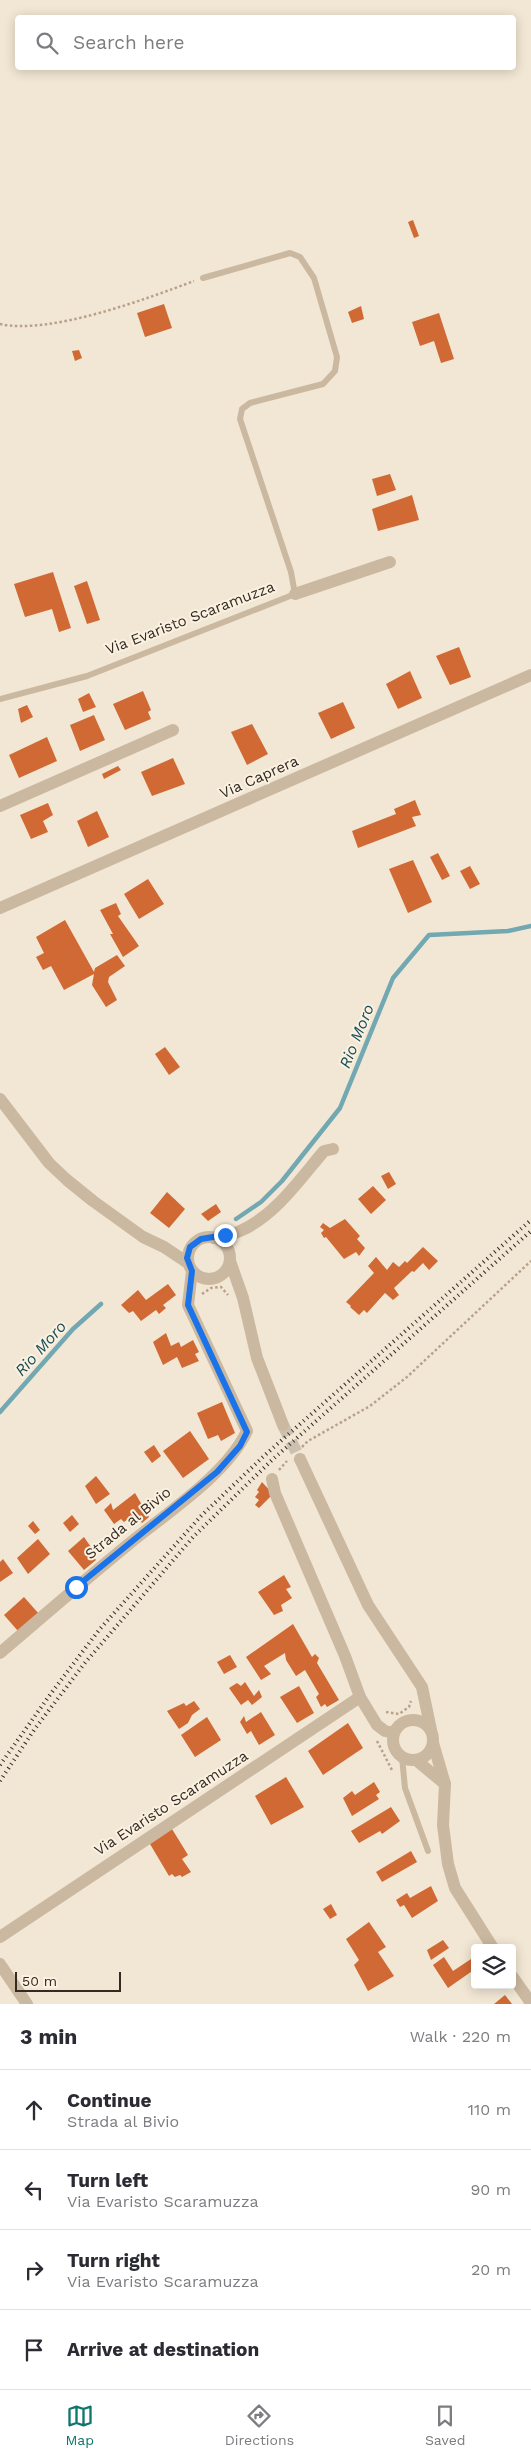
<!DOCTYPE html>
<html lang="en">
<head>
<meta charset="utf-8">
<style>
	body { margin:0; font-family:"Work Sans",sans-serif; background:#f7f7f7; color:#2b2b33 }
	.controls { position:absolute; right:15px; bottom:15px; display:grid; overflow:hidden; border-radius:5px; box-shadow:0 2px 12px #0003 }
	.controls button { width:45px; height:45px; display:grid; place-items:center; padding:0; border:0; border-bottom:1px solid #e1e1e2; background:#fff; color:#2b2b33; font:25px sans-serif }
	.scale { position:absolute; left:15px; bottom:12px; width:106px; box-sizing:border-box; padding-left:5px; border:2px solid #342a24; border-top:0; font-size:14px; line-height:18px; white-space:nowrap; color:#342a24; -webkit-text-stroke:4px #faf1e0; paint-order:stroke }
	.stop { position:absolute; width:15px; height:15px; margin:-11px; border:4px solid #1a73e8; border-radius:50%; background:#fff }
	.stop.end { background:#1a73e8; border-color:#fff; box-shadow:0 1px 5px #0008 }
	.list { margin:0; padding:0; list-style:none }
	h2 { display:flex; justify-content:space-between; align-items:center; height:65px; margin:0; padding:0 20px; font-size:21px }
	h2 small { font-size:16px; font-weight:400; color:#7c7c81 }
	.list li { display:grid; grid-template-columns:32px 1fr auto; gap:15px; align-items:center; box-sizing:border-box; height:80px; padding:0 20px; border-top:1px solid #e1e1e2 }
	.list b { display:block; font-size:19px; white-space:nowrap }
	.list p { margin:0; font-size:16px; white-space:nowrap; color:#7c7c81 }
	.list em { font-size:16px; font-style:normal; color:#7c7c81 }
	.icon { flex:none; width:28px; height:28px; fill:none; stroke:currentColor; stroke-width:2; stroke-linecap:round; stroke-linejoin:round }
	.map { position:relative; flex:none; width:531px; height:2004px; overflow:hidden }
	.search { position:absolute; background:#fff; box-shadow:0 2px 12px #0003; left:15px; right:15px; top:15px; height:55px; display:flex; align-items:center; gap:12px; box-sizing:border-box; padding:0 18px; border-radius:5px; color:#7c7c81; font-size:19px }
	.sheet { height:385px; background:#fff }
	nav { display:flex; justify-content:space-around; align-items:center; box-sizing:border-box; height:70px; border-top:1px solid #e1e1e2; background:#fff; font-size:14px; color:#7c7c81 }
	nav a { display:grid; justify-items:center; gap:2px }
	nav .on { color:#0f766e }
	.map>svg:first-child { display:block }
</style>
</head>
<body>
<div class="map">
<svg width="531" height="2004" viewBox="0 0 531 2004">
	<rect width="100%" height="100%" fill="#f2e7d4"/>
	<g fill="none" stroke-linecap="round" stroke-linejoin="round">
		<g stroke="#71a8b1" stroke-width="4.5">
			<path d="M236,1219l25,-17 21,-21 58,-73 53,-130 36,-43 79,-4 23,-5"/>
			<path d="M0,1412l73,-83 28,-25"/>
		</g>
	</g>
	<g fill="#d06934">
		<path d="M413,220l6,16 -5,2 -6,-16z"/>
		<path d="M164,304l8,24 -27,9 -8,-24z"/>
		<path d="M361,306l3,13 -12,4 -4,-11z"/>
		<path d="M439,313l15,46 -13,4 -7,-22 -14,5 -8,-24z"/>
		<path d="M79,350l3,8 -7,3 -3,-10z"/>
		<path d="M390,474l6,16 -19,6 -5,-17z"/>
		<path d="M412,495l7,25 -41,11 -6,-22z"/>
		<path d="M53,572l18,56 -12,4 -7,-23 -27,8 -11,-33z"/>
		<path d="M87,581l13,39 -13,4 -13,-38z"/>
		<path d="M459,647l12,30 -21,8 -14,-29z"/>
		<path d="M410,671l12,27 -24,11 -12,-25z"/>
		<path d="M143,691l8,19 -3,2 3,7 -26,11 -12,-26z"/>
		<path d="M89,693l7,14 -13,5 -5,-13z"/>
		<path d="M343,702l12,26 -24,11 -13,-26z"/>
		<path d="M27,705l6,12 -12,6 -3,-14z"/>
		<path d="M94,715l11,25 -25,11 -10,-26z"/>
		<path d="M252,724l16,30 -21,11 -16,-33z"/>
		<path d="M47,737l10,24 -38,17 -10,-23z"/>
		<path d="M173,758l12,26 -33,12 -11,-24z"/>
		<path d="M118,766l3,4 -17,9 -2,-5z"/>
		<path d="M415,800l6,15 -9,2 4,9 -58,22 -6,-17 44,-17 -2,-5z"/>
		<path d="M48,803l5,12 -10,6 5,11 -17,7 -11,-24z"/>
		<path d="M97,811l12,26 -21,10 -11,-26z"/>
		<path d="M438,853l12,23 -8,4 -12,-23z"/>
		<path d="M413,860l19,42 -24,11 -19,-44z"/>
		<path d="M470,866l10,18 -10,5 -10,-18z"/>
		<path d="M148,879l16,25 -25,15 -15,-25z"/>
		<path d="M116,903l5,11 -3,2 21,30 -16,11 -13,-23h3l-13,-24z"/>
		<path d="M65,920l29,52 1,-4 22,-13 8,11 -16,11 -1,5 9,18 -11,7 -14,-22 2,-11 -30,16 -13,-24 -8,4 -7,-13 8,-4 -8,-16z"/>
		<path d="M165,1047l15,20 -11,8 -14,-21z"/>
		<path d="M389,1172l7,12 -8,5 -7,-13z"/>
		<path d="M373,1186l13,14 -15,14 -13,-15z"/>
		<path d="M167,1192l18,17 -16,19 -19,-15z"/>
		<path d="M216,1204l5,8 -13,9 -7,-7z"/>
		<path d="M345,1219l15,17 -3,3 8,9 -6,8 -3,-4 -12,7 -18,-22 -2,1 -3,-5 3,-3 -4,-3 3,-4 7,5z"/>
		<path d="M423,1247l15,14 -9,9 -6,-7 -9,9 -2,-1 -18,17 5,7 -6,5 -8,-7 -18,20 -3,-3 -5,5 -9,-8 1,-1 -5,-4 28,-29 -6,-7 8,-9 11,13 6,-8 6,5 6,-6 2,2z"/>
		<path d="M168,1284l8,11 -13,10 3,3 -7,6 -3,-4 -15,11 -8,-10 -4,2 -8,-8 17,-15 8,10z"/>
		<path d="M166,1333l5,13 8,-4 2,5 12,-7 6,12 -4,2 4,7 -17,7 -5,-11 -14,8 -10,-23z"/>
		<path d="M222,1402l13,31 -14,8 -3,-6 -10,4 -11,-26z"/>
		<path d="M190,1431l19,28 -26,19 -20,-27z"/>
		<path d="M154,1445l7,11 -9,7 -8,-11z"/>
		<path d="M96,1476l14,18 -14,10 -11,-18z"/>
		<path d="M262,1482l11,12 -14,14 -4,-3 4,-5 -4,-3 4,-5 -2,-2z"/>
		<path d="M135,1493l14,24 -7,6 -7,-9 -11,8 -3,-3 -7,5 -10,-14 7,-7 2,7z"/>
		<path d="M72,1515l7,9 -9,8 -7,-9z"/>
		<path d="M33,1521l7,9 -5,4 -7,-8z"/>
		<path d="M84,1537l9,13 -2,3 5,7 -12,10 -16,-19z"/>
		<path d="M38,1539l12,15 -22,20 -11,-16z"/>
		<path d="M3,1559l10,14 -13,9v-20z"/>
		<path d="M284,1575l7,12 -5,2 6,9 -11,7 2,6 -9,4 -16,-23z"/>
		<path d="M24,1597l15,17 -21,17 -14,-16z"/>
		<path d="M293,1624l19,33 3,-3 4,4 -2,5 22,37 -12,7 -2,-3 -4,3 -5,-10 3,-3 -14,-24 -9,6 -10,-16 -1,-7 -21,13 7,8 -10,6 -15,-23z"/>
		<path d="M230,1655l7,12 -13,7 -7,-12z"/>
		<path d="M245,1682l9,14 5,-6 3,7 -10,8 -4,-5 -7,5 -12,-17 8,-5 4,3z"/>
		<path d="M299,1686l15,27 -17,10 -17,-26z"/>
		<path d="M194,1701l6,8 -8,6 -4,8 -9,6 -12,-18 17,-8 2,3z"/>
		<path d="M261,1712l14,23 -16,10 -8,-14 -4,3 -7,-12 4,-6 2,6z"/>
		<path d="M207,1717l14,23 -26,17 -14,-22z"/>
		<path d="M348,1723l15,25 -40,27 -15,-24z"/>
		<path d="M286,1777l18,30 -33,18 -16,-29z"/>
		<path d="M374,1782l6,10 -4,3 3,4 -27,17 -9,-18 9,-7 3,4z"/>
		<path d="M391,1807l9,14 -18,13 -2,-3 -21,12 -8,-12z"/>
		<path d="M172,1829l16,26 -6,4 9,13 -9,5 -2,-2 -5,2 -3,-3 -3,2 -19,-32z"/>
		<path d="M411,1851l6,11 -35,20 -6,-10z"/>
		<path d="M431,1886l7,15 -26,17 -8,-13 -4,2 -4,-7 11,-7 3,5z"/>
		<path d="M331,1904l6,11 -7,4 -7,-10z"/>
		<path d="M369,1922l17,25 -8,5 16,24 -26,15 -14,-26 5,-5 -13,-21z"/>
		<path d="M443,1940l6,8 -18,12 -4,-10z"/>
		<path d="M444,1957l9,14 21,-14 1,12 -27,19 -15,-23z"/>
		<path d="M505,1995l7,9h-18z"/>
	</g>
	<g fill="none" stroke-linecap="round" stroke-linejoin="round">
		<path stroke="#ccc1b1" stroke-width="12" stroke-dasharray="12 6" stroke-linecap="butt" d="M283,1425l17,34"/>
		<g stroke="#b7a18a" stroke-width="2.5" stroke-dasharray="2.5 2.5" stroke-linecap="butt">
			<path d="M0,324c50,11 146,-25 194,-43"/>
			<path d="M202,1294l9,-6 10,-1 7,8"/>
			<path d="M302,1447l6,-6 62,-35 37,-29 124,-116"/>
			<path d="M279,1470l8,-9"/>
			<path d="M386,1712l13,2 10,-7 2,-6"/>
			<path d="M377,1741l16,31"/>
		</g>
		<g stroke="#cbb8a0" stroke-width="6">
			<path d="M0,699l87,-23 208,-82 -4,-22 -51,-153 2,-10 8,-6 73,-19 12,-13 2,-14 -23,-79 -14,-21 -10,-4 -87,25"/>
			<path d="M402,1757l3,31 23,63"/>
		</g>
		<g stroke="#cbb8a0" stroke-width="12">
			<path d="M295,594l95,-32"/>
			<path d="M0,806l173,-76"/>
			<path d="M0,908l531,-233"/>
			<path d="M0,1099l49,64 18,17 26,21 50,36 21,10 24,16"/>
			<circle cx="209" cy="1258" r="21"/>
			<path d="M214,1238c8,-2 18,-3 26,-7 35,-15 60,-52 84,-80l9,-2"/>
			<path d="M230,1261l13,37 14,60 26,67"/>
			<path d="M300,1459l68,146 54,82 9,43"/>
			<path d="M272,1479l3,14 70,163 15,41 17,28 8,6 9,2"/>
			<path d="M0,1653c43,-37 86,-74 130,-110 37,-30 97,-69 117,-112l-59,-126 4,-34"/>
			<circle cx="413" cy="1740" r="20"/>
			<path d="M433,1743l12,41 -2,41 5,39 7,24 38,60"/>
			<path d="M416,1760l29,24"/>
			<path d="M0,1937l360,-240"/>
			<path d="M0,1964l27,40"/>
			<path d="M512,1976l19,27"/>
		</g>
		<g stroke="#342a24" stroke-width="4" stroke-dasharray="1 4" stroke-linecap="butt">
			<path d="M0,1765l52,-73 47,-62 102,-114 64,-61 266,-235"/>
			<path d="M0,1781l34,-51 50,-66 110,-128 78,-76 259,-229"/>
		</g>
	</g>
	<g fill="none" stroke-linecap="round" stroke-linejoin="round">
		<path stroke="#1a73e8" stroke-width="6" d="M76,1587l141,-115 23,-26 7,-14 -59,-127 4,-34 -5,-13 3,-11 11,-8 24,-4"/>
	</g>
	<g text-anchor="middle" stroke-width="4" stroke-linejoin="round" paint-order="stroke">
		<g font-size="15" fill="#342a24" stroke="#faf1e0">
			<text transform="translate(190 618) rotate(-21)" y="5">Via Evaristo Scaramuzza</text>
			<text transform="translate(259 777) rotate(-24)" y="5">Via Caprera</text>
			<text transform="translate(128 1523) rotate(-39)" y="5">Strada al Bivio</text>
			<text transform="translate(171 1803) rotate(-33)" y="5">Via Evaristo Scaramuzza</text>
		</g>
		<g font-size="16" font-style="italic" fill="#174d58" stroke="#faf1e0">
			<text transform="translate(356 1036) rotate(-68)" y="6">Rio Moro</text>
			<text transform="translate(40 1348) rotate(-48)" y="6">Rio Moro</text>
		</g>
	</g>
</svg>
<div class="controls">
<button><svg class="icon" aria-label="layers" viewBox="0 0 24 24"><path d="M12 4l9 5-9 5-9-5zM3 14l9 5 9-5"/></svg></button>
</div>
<div class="scale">50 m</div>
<div class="stop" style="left:76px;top:1587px"></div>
<div class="stop end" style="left:225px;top:1235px"></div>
<div class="search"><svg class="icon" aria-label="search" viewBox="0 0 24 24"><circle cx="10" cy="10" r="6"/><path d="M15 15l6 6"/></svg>Search here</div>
</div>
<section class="sheet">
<h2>3 min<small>Walk · 220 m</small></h2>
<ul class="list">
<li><svg class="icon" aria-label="ahead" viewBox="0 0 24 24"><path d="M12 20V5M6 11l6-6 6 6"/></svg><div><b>Continue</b><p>Strada al Bivio</p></div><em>110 m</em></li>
<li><svg class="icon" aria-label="left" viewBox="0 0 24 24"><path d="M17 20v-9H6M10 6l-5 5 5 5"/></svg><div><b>Turn left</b><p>Via Evaristo Scaramuzza</p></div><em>90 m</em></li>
<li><svg class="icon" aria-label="right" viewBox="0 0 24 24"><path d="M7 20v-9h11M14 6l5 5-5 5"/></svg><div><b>Turn right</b><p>Via Evaristo Scaramuzza</p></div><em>20 m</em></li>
<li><svg class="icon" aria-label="arrive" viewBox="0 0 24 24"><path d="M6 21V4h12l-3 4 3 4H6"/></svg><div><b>Arrive at destination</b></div></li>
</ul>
</section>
<nav>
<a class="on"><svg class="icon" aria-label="map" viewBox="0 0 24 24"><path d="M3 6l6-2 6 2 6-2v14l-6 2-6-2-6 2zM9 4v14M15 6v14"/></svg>Map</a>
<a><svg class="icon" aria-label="directions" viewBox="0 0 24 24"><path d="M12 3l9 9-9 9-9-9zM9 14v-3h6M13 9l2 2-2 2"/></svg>Directions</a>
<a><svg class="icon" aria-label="saved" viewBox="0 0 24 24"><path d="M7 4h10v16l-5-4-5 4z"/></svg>Saved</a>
</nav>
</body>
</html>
